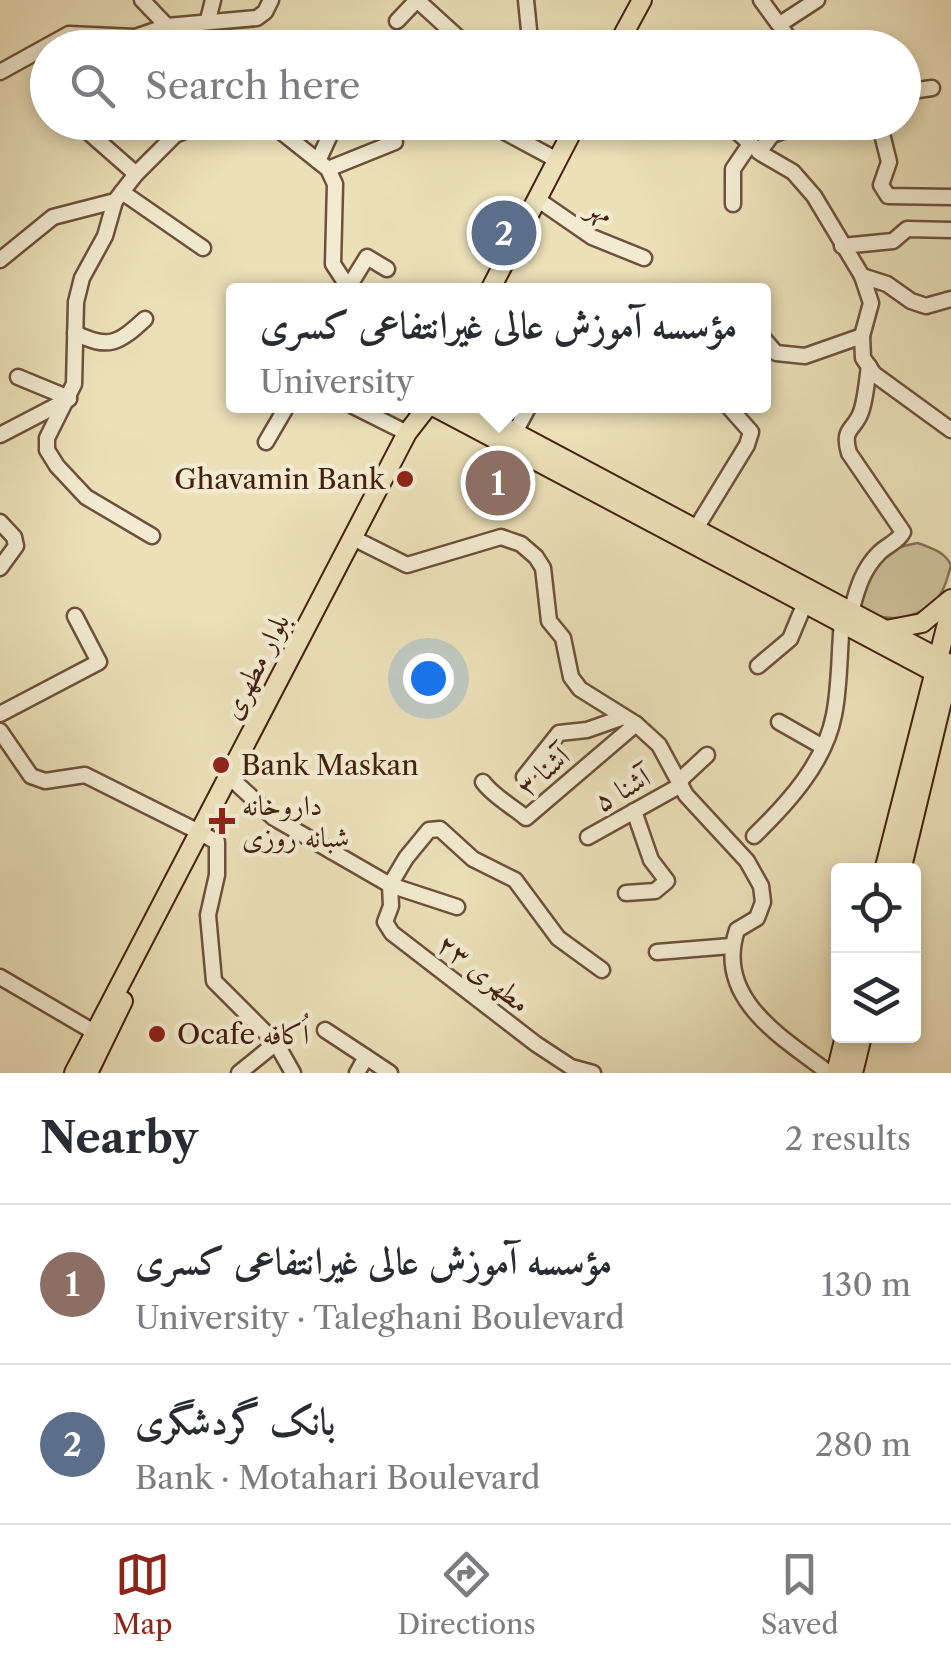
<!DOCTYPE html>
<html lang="en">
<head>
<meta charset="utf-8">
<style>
	body { margin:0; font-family:"Libre Caslon Text",Amiri,serif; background:#f2f2f3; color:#2b2b33 }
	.controls { position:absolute; right:30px; bottom:30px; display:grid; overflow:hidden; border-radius:10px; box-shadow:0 5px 15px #0003 }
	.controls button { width:90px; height:90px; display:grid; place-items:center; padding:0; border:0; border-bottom:2px solid #e1e1e2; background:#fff; color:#2b2b33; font:50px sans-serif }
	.you { position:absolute; left:428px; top:678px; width:35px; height:35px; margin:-25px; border:8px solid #fff; border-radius:50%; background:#1a73e8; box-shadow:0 0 0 15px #1a73e833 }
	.badge { display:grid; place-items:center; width:65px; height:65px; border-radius:50%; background:#8f2418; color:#fff; font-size:32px; font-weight:700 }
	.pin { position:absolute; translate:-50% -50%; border:5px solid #fff; box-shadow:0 2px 10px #0006 }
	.popup { position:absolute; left:226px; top:283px; width:545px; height:130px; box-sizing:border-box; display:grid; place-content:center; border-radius:10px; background:#fff; filter:drop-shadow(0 2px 8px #0005); font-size:32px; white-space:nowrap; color:#7c7c81 }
	.popup b { font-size:38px; color:#2b2b33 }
	.popup::after { content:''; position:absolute; left:50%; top:100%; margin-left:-20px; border:20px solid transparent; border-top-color:#fff }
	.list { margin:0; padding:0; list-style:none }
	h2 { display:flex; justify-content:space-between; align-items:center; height:130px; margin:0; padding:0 40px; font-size:42px }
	h2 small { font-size:32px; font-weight:400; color:#7c7c81 }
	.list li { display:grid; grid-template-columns:65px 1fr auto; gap:30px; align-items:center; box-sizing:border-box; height:160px; padding:0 40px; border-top:2px solid #e1e1e2 }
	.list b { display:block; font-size:38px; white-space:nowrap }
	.list p { margin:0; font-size:32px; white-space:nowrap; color:#7c7c81 }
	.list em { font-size:32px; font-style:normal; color:#7c7c81 }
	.icon { flex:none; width:55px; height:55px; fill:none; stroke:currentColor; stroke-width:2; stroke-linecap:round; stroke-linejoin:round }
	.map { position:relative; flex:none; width:951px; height:1073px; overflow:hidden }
	.search { position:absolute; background:#fff; box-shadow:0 5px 15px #0003; left:30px; right:30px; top:30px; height:110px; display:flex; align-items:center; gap:25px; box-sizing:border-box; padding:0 35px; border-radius:55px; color:#7c7c81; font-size:38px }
	.sheet { height:450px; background:#fff }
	nav { display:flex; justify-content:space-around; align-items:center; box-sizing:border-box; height:140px; border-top:2px solid #e1e1e2; background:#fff; font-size:28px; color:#7c7c81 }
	nav a { display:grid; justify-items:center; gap:5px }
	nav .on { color:#8f2418 }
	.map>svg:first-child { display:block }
</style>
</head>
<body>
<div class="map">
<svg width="951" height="1073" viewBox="0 0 951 1073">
	<rect width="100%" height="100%" fill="#ebe0b8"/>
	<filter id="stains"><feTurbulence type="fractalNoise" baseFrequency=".002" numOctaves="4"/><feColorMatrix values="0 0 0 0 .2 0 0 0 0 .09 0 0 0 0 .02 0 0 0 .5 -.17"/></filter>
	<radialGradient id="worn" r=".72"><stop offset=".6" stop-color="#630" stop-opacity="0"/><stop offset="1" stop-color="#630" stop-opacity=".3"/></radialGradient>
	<path fill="#cec09c" stroke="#887056" stroke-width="2.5" d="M918,543c13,5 27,9 33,22 -3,11 -5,21 -11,30 -16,24 -56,31 -79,12 -3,-37 22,-59 57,-64z"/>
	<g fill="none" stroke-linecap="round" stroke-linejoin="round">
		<g stroke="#6d513b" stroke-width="19">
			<g id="minor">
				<path d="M142,0l25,26 14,22"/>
				<path d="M417,0l45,41"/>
				<path d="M526,0l4,40"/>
				<path d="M761,0l35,48"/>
				<path d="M208,20l5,-20"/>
				<path d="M397,21l20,-21"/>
				<path d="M780,24l37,-24"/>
				<path d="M0,72l69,-38 66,3 32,-11 90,-8 8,-6 6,-12"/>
				<path d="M904,92l28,-4"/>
				<path d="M269,122l59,47 7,15 -2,80 17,26"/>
				<path d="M486,122l71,38"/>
				<path d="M726,122l36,32 31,18 21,24 48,80 9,27 -9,33 1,22 11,16 77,56"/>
				<path d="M879,122l10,40 -8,23 7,11 63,1"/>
				<path d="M78,123l58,51"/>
				<path d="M759,152l13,-17 36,-13"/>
				<path d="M318,161l18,-39"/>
				<path d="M328,169l67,-27"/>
				<path d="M122,192l81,56"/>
				<path d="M537,199l55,38 52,21"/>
				<path d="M115,201l-10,35 -23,42 -6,24 -2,82 -27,54v12l10,16 29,31 66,39"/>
				<path d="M733,204v-35l17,-25"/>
				<path d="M842,246l51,-5 14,-12 44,1"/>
				<path d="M0,260l53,-43 62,-16 21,-27 39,-39 31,-13"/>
				<path d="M862,276l25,8 24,17 15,5 25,-7"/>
				<path d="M348,288l19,-31 20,12"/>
				<path d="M75,333c34,17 44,10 70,-14"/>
				<path d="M763,338l13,15 29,3 57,-20"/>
				<path d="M18,377l51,21"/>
				<path d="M353,406l54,27"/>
				<path d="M514,434l15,-28"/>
				<path d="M0,435l69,-36"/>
				<path d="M266,442l21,-36"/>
				<path d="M0,522l14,15 2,9 -16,22"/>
				<path d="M695,530l52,-85 4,-13 -23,-26"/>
				<path d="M361,542l46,23 94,-28 20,7 15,13 7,11 6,53 14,17 8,39 9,12 56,35 23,21 27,50 61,66 14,25 2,16 -6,16 -20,12c-23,69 46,108 92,143"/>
				<path d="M851,612c6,-22 11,-42 28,-59 8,-8 19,-11 24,-21l-54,-79c-8,-27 7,-22 13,-44 4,-14 5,-29 7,-43"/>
				<path d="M758,666l32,-27 15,-36"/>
				<path d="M0,714l99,-52 -24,-46"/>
				<path d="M779,722l44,25"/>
				<path d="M0,731l31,45 14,5 40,-6 114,57"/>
				<path d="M524,777l35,-44 28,-3 37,-13"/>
				<path d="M679,781l28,-26"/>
				<path d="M235,782l39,36 116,67 67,22"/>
				<path d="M483,782c10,14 29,24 43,36l110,-94"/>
				<path d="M206,836l11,6v33l-9,40 6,66 62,62 17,30"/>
				<path d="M754,836c33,-32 71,-73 80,-121 6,-30 5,-62 8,-93"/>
				<path d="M588,837l93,-52"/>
				<path d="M390,885l1,21 -6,16 7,11 144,111 35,23 22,6"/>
				<path d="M390,885l16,-27 23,-28 11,-1 33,30 42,21 43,58 44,32"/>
				<path d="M626,893l29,-2 12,-10 -16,-21 -17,-49"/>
				<path d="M657,952l74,-6"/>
				<path d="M0,977l94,55"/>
				<path d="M325,1030l41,27"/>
				<path d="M239,1073l37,-30"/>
				<path d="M357,1073l9,-16 24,16"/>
			</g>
		</g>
		<g stroke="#432111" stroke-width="22">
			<g id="major">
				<path d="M616,48l26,-48"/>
				<path d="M490,290l87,-168"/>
				<path d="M433,406l518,275"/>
				<path d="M465,406l486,259"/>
				<path d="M886,630l36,-7 29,-24"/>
				<path d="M884,871l67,-263"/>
				<path d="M901,871l48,-199"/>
				<path d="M74,1073l333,-640 21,-27"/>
				<path d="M88,1073l35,-72"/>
				<path d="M836,1073l9,-37"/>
				<path d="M853,1073l9,-37"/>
			</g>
		</g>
		<use href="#minor" stroke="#f2ebd1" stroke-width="14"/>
		<use href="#major" stroke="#ebe0b8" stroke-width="18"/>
	</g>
	<g fill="#8f2418" stroke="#f2ebd1" stroke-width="4">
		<circle cx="405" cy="479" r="10"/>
		<circle cx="221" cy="765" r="10"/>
		<path d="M217 806h10v10h10v10h-10v10h-10v-10h-10v-10h10z"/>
		<circle cx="157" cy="1034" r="10"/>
	</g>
	<g text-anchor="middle" stroke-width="9" stroke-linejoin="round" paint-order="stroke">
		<g font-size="28" fill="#432111" stroke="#f2ebd1">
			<text transform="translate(601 210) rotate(30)" y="10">مهر</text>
			<text transform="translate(255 666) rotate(-63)" y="10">بلوار مطهری</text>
			<text transform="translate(543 771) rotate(-41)" y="10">آشنا ۳</text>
			<text transform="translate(622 789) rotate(-29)" y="10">آشنا ۵</text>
			<text transform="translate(484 973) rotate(38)" y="10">مطهری ۲۳</text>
		</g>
		<g font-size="28" fill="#432111" stroke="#f2ebd1" text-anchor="start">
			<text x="385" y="489" text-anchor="end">Ghavamin Bank</text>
			<text x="241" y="775">Bank Maskan</text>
			<text x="242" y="815">داروخانه<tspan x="242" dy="32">شبانه روزی</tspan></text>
			<text x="177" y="1044">Ocafe اُکافه</text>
		</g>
	</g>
	<rect width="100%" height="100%" filter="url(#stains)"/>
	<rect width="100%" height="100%" fill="url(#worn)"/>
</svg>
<div class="controls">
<button><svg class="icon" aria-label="locate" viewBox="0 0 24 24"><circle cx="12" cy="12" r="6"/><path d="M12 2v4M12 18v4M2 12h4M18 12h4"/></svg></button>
<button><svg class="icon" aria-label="layers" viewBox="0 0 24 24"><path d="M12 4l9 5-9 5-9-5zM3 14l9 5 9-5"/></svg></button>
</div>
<div class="you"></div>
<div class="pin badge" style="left:498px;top:483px;background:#8d6e63">1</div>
<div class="popup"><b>مؤسسه آموزش عالی غیرانتفاعی کسری</b>University</div>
<div class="pin badge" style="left:504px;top:233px;background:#5c6f8a">2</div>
<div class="search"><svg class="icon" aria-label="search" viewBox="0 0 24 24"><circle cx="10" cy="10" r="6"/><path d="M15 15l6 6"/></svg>Search here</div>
</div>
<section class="sheet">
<h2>Nearby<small>2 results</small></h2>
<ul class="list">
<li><span class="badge" style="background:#8d6e63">1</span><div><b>مؤسسه آموزش عالی غیرانتفاعی کسری</b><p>University · Taleghani Boulevard</p></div><em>130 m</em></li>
<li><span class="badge" style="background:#5c6f8a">2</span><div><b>بانک گردشگری</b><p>Bank · Motahari Boulevard</p></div><em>280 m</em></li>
</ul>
</section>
<nav>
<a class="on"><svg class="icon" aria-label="map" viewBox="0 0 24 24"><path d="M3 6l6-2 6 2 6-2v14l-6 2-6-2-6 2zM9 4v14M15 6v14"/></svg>Map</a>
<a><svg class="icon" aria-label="directions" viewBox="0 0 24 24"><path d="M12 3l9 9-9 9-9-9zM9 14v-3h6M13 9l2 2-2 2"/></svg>Directions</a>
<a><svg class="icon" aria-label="saved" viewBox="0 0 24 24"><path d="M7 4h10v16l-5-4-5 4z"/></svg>Saved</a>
</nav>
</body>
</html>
